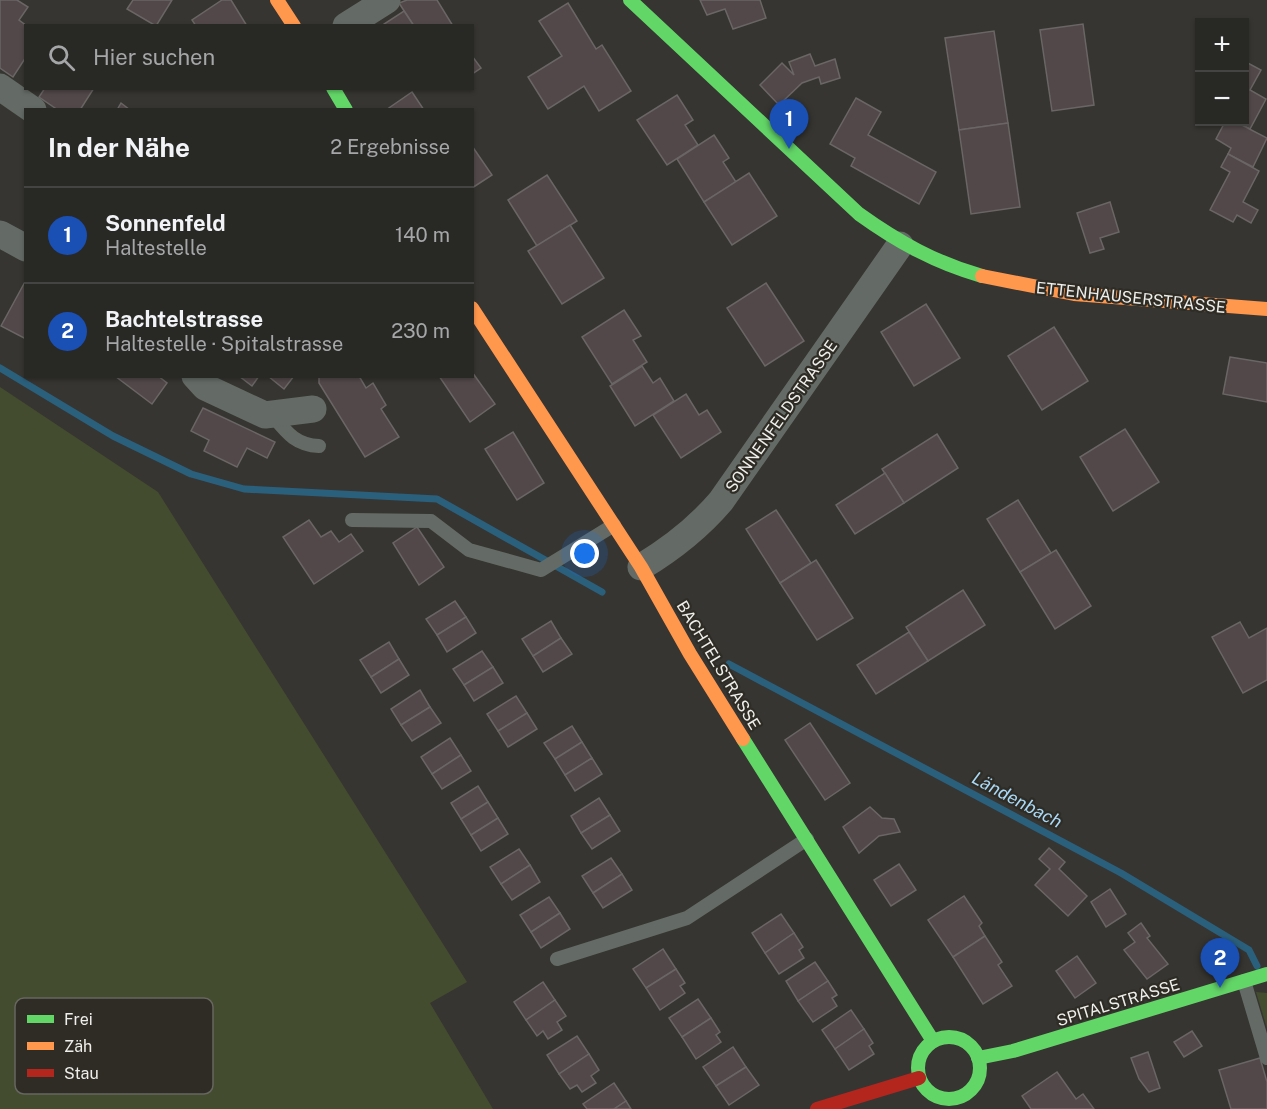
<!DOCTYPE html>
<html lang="de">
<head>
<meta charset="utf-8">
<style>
	body { margin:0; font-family:"Public Sans",sans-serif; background:#343432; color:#f1f3f6 }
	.controls { position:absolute; right:18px; top:18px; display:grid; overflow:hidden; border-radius:0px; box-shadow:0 2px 4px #0004 }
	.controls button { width:54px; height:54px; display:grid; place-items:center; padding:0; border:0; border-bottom:2px solid #444442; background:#282825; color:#f1f3f6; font:30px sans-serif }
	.you { position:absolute; left:585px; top:554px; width:21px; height:21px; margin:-15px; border:4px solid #fff; border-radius:50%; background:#1a73e8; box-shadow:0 0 0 9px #1a73e833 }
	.badge { display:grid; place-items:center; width:39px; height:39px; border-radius:50%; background:#8abfa5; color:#fff; font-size:20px; font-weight:700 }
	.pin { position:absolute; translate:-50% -50px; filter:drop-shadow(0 2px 3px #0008) }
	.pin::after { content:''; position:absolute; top:32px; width:21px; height:18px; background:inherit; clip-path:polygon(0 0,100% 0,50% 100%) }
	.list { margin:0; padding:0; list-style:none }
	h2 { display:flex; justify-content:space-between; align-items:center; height:78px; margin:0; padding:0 24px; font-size:26px }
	h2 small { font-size:20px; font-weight:400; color:#a5a6a7 }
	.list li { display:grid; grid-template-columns:39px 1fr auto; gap:18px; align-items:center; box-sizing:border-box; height:96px; padding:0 24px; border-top:2px solid #444442 }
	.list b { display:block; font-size:22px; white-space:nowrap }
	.list p { margin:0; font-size:20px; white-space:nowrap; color:#a5a6a7 }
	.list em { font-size:20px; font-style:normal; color:#a5a6a7 }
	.icon { flex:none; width:33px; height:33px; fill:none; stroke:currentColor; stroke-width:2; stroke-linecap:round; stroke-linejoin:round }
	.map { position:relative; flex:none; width:1267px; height:1109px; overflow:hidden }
	.search { position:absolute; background:#282825; box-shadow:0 2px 4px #0004; left:24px; top:24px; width:450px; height:66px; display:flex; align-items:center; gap:15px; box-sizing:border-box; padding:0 21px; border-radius:0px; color:#a5a6a7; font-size:22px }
	.panel { position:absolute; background:#282825; box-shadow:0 2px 4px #0004; left:24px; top:108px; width:450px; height:270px; border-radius:0px }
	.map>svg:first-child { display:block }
</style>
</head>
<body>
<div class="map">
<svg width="1267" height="1109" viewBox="0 0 1267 1109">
	<rect width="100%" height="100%" fill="#363531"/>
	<g fill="#434c2e">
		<path d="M0,387l158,105 309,490 -37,21 63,106h-493z"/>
		<path d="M1256,992l11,1v35z"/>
	</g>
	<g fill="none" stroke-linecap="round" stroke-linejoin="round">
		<g stroke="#2b607d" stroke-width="7">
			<path d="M0,368l113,68 78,38 53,15 193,10 165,93"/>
			<path d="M729,664l392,209 128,77 8,16"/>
		</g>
	</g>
	<g fill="#524849" stroke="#696665" stroke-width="1.5">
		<path d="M0,0h17l11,7 -9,13 8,6 -1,31 -13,20 -13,-9z"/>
		<path d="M133,0h39l-16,26 -29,-17z"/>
		<path d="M222,0h9l16,26h-51l-4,-6z"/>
		<path d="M407,0h30l16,26h-39l-15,-23z"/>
		<path d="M700,0h60l6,18 -33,11 -8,-20 -18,6z"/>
		<path d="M568,3l28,46 6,-4 29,46 -32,20 -15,-25 -36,23 -20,-32 34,-21 -23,-35z"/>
		<path d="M404,11l10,15h-33z"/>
		<path d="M1083,24l11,81 -42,6 -12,-81z"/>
		<path d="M994,31l14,92 -49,7 -14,-92z"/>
		<path d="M810,54l5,12 20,-7 5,19 -19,6 -2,-7 -17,6 -23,22 -19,-20 22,-22 12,12 -5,-13z"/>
		<path d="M472,56l9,12 -9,6z"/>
		<path d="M1244,61l17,9 -11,20 16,9 -16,30 -14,-7h8z"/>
		<path d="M45,88h49l-14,22h-22l-19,-13z"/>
		<path d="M412,92l12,18h-38z"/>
		<path d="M677,95l16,25 -8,5 13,20 -31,20 -30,-45z"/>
		<path d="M856,98l25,14 -13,23 68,37 -17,32 -68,-38 4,-8 -25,-14z"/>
		<path d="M121,103l9,7h-13z"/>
		<path d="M1225,122h11l31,16 -14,29 -25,-13 3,-6 -15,-9z"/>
		<path d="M1008,123l12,84 -49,7 -12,-84z"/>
		<path d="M714,135l15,23 -6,4 13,20 -32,20 -27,-43z"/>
		<path d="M472,146l20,29 -20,13z"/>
		<path d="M1228,154l31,17 -16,31 15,8 -7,13 -14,-8 -4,7 -23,-12 20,-38 -9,-5z"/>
		<path d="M749,173l28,43 -45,29 -28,-43z"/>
		<path d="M547,175l30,46 -40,25 -29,-46z"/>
		<path d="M1110,202l9,30 -19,6 4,11 -14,4 -13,-40z"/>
		<path d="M570,225l34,53 -42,26 -34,-53z"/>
		<path d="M26,280v59l-25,-13z"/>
		<path d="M766,283l38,58 -39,25 -38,-58z"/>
		<path d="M926,304l34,54 -46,28 -33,-54z"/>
		<path d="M624,310l17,26 -8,4 14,22 -35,22 -30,-47z"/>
		<path d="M1054,327l34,54 -46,29 -34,-54z"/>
		<path d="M1230,357l37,6v39l-44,-8z"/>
		<path d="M642,366l11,17 7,-5 14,23 -39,25 -25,-40z"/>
		<path d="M472,372l23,32 -25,18 -31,-46h33z"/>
		<path d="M115,376h43l9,7 -15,21z"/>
		<path d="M239,376h20l-7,10z"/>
		<path d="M268,376h26l-10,13z"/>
		<path d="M319,376h40l7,12 7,-5 13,22 -5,4 18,28 -34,20 -46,-74z"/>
		<path d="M686,394l13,21 8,-5 14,22 -40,26 -28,-43z"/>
		<path d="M203,408l72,34 -8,16 -20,-10 -10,19 -33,-16 5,-11 -18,-9z"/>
		<path d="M1125,429l34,53 -46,29 -33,-54z"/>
		<path d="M513,432l31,51 -27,17 -32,-51z"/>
		<path d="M937,434l21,34 -54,35 -22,-34z"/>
		<path d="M885,473l19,30 -49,31 -19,-29z"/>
		<path d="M1018,500l33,53 -31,19 -33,-53z"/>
		<path d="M776,510l35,53 -31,20 -34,-54z"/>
		<path d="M309,520l12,17 10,-6 8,11 12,-8 12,17 -49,33 -31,-47z"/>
		<path d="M417,527l27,40 -25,18 -26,-42z"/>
		<path d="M1056,550l35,56 -36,23 -35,-57z"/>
		<path d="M816,560l37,58 -36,22 -37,-57z"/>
		<path d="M963,590l22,35 -57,36 -22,-34z"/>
		<path d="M455,601l11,16 -29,18 -11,-16z"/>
		<path d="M466,617l10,16 -29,19 -10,-17z"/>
		<path d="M551,621l10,17 -28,18 -11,-17z"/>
		<path d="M1240,622l9,16 18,-10v52l-24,13 -31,-56z"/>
		<path d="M909,632l19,29 -52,33 -19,-29z"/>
		<path d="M561,638l11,16 -29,18 -10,-16z"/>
		<path d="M389,642l10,17 -28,18 -11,-17z"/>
		<path d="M482,651l11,16 -29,18 -11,-16z"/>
		<path d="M399,659l10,16 -28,18 -10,-16z"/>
		<path d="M493,667l10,16 -29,18 -10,-16z"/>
		<path d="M420,690l10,17 -29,18 -10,-16z"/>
		<path d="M516,696l11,17 -29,18 -11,-17z"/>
		<path d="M430,707l11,16 -29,18 -11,-16z"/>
		<path d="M527,713l10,16 -29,18 -10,-16z"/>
		<path d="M810,723l40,60 -25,17 -40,-60z"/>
		<path d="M572,726l10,16 -27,17 -11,-16z"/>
		<path d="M450,738l11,17 -29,19 -11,-17z"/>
		<path d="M582,742l10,16 -27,17 -10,-16z"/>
		<path d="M461,755l10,16 -29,18 -10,-15z"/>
		<path d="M592,758l10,16 -27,17 -10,-16z"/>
		<path d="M478,786l10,16 -27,17 -10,-16z"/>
		<path d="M599,798l11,17 -29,18 -10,-17z"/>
		<path d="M488,802l10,16 -27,17 -10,-16z"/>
		<path d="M870,807l12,11 12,1 6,13 -21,4 -20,17 -16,-26z"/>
		<path d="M610,815l10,16 -28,18 -11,-16z"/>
		<path d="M498,818l10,16 -27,17 -10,-16z"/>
		<path d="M1049,848l16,14 -6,7 28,27 -19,20 -33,-31 15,-16 -11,-10z"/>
		<path d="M519,849l11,16 -29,19 -11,-17z"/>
		<path d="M611,858l11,16 -29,19 -11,-17z"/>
		<path d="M899,864l17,26 -25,16 -17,-26z"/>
		<path d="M530,865l10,17 -28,18 -11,-16z"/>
		<path d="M622,874l10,16 -29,18 -10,-15z"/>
		<path d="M1110,889l16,25 -20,13 -15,-25z"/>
		<path d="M964,896l18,27 -3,3 6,10 -32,21 -25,-37z"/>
		<path d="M549,897l11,16 -29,19 -11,-17z"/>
		<path d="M560,913l10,16 -29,19 -10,-16z"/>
		<path d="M781,914l13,19 -29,20 -13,-20z"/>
		<path d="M1141,923l9,13 -3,2 21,26 -21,15 -23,-29 11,-8 -7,-9z"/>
		<path d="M794,933l9,14 -4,3 5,8 -25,16 -14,-21z"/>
		<path d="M985,936l17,26 -4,3 14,21 -29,18 -30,-47z"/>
		<path d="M663,949l13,20 -30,19 -13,-19z"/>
		<path d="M1077,956l19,27 -21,15 -19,-27z"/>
		<path d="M815,962l13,19 -30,20 -12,-20z"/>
		<path d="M676,969l9,14 -5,3 5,7 -25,17 -14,-22z"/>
		<path d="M828,981l9,14 -5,3 5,8 -24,16 -15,-21z"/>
		<path d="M543,982l12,18 -29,20 -12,-18z"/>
		<path d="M698,999l13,19 -29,19 -13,-19z"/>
		<path d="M555,1000l11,16 -9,6 5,8 -14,9 -5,-8 -6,5 -11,-16z"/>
		<path d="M851,1010l13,19 -29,20 -13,-19z"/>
		<path d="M711,1018l9,14 -4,3 5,7 -25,17 -14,-22z"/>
		<path d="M864,1029l9,14 -4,3 5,8 -25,16 -14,-21z"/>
		<path d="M1192,1031l10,15 -18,11 -10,-15z"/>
		<path d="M577,1036l12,18 -30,20 -12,-19z"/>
		<path d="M733,1047l13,20 -30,19 -13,-19z"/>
		<path d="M1148,1052l12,36 -11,4 -10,-13 -8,-21z"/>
		<path d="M589,1054l10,16 -8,6 5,7 -14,9 -5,-7 -7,4 -11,-15z"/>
		<path d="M1260,1058l7,24v27h-36l-12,-39z"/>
		<path d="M746,1067l13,18 -30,20 -13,-19z"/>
		<path d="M1057,1072l19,27 7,-5 11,15h-63l-9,-13z"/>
		<path d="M614,1083l12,18 -12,8h-27l-4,-5z"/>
		<path d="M626,1101l5,8h-17z"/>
	</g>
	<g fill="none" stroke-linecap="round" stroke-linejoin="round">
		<g stroke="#646b66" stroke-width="14">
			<path d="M273,416c14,17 23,29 46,30"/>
			<path d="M352,520l79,1 38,29 72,20 73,-45"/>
			<path d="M557,959l130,-41 120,-79"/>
			<path d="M1244,981l23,77"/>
		</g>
		<g stroke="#646b66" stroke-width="27">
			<path d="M346,26l41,-26"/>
			<path d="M0,87l33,23"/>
			<path d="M0,234l26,14"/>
			<path d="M195,376l10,11 60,28 48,-6"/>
			<path d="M641,567c30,-18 57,-39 80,-66l179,-256"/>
		</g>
		<g stroke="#63d668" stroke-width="14">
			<path d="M630,0l229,214c39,28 77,49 123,62"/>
			<path d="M333,88l13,22"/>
			<path d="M743,739l190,302"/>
			<circle cx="949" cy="1068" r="31"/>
			<path d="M978,1058l35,-7 254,-77"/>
		</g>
		<g stroke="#ff974d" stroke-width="14">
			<path d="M277,0l17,26"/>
			<path d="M982,276l92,18 193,15"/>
			<path d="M472,308l169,259 49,87 53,85"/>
		</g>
		<path stroke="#b3261e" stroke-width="14" d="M817,1109l102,-31"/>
	</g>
	<g text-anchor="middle" stroke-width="4.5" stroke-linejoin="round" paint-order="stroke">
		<g font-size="16" fill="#efeeea" stroke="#2e2c25">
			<text transform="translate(1131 297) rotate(6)" y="6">ETTENHAUSERSTRASSE</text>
			<text transform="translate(781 416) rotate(-55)" y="6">SONNENFELDSTRASSE</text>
			<text transform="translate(719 665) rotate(59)" y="6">BACHTELSTRASSE</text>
			<text transform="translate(1118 1002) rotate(-17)" y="6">SPITALSTRASSE</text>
		</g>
		<g font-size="18" font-style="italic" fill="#a9d9f8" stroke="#2e2c25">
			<text transform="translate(1017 800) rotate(28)" y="6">Ländenbach</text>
		</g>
	</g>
	<rect x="15" y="998" width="198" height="96" rx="9" fill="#2e2c25" stroke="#686660" stroke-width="1.5"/>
	<rect x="27" y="1015" width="27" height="8" fill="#63d668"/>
	<rect x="27" y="1042" width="27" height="8" fill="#ff974d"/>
	<rect x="27" y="1069" width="27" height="8" fill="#b3261e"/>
	<g font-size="16" fill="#efeeea">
		<text x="64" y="1025">Frei</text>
		<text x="64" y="1052">Zäh</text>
		<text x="64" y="1079">Stau</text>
	</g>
</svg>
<div class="controls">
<button>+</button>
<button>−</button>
</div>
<div class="you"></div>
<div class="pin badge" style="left:789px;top:149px;background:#1a4fb4">1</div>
<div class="pin badge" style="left:1220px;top:988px;background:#1a4fb4">2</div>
<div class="search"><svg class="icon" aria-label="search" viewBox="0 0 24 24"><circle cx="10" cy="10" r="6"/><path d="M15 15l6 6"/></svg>Hier suchen</div>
<section class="panel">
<h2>In der Nähe<small>2 Ergebnisse</small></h2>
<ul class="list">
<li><span class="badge" style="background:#1a4fb4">1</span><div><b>Sonnenfeld</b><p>Haltestelle</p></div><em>140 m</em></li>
<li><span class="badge" style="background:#1a4fb4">2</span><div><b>Bachtelstrasse</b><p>Haltestelle · Spitalstrasse</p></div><em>230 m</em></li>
</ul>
</section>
</div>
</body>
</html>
